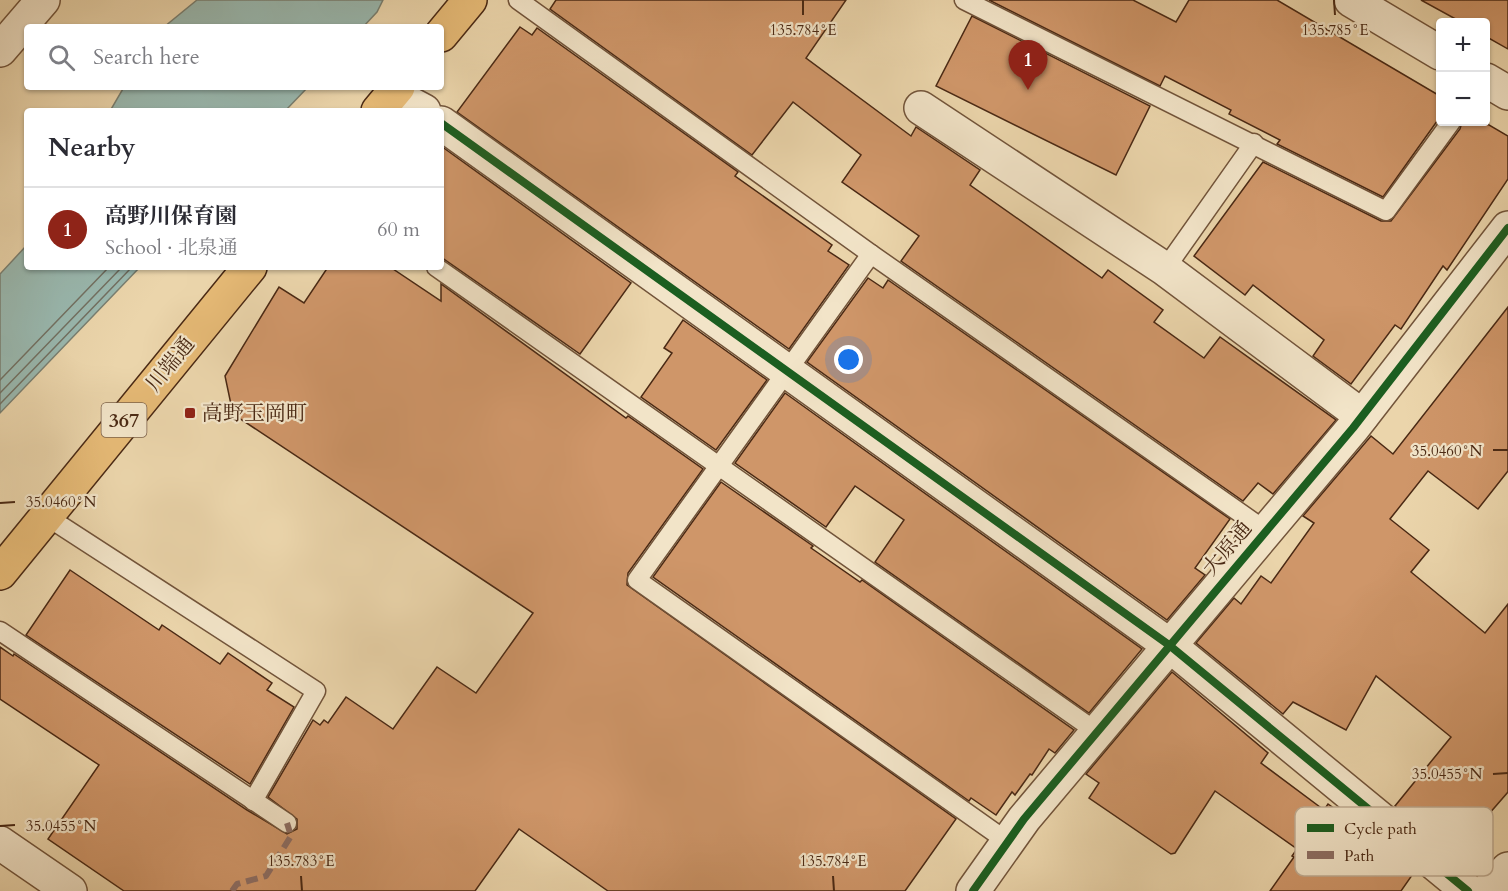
<!DOCTYPE html>
<html lang="en">
<head>
<meta charset="utf-8">
<style>
	body { margin:0; font-family:Cardo,"Noto Serif JP",serif; background:#f2f2f3; color:#2b2b33 }
	.controls { position:absolute; right:18px; top:18px; display:grid; overflow:hidden; border-radius:6px; box-shadow:0 2px 4px #0004 }
	.controls button { width:54px; height:54px; display:grid; place-items:center; padding:0; border:0; border-bottom:2px solid #e1e1e2; background:#fff; color:#2b2b33; font:30px sans-serif }
	.you { position:absolute; left:849px; top:360px; width:21px; height:21px; margin:-15px; border:4px solid #fff; border-radius:50%; background:#1a73e8; box-shadow:0 0 0 9px #1a73e833 }
	.badge { display:grid; place-items:center; width:39px; height:39px; border-radius:50%; background:#8f2418; color:#fff; font-size:20px; font-weight:700 }
	.pin { position:absolute; translate:-50% -50px; filter:drop-shadow(0 2px 3px #0008) }
	.pin::after { content:''; position:absolute; top:32px; width:21px; height:18px; background:inherit; clip-path:polygon(0 0,100% 0,50% 100%) }
	.list { margin:0; padding:0; list-style:none }
	h2 { display:flex; justify-content:space-between; align-items:center; height:78px; margin:0; padding:0 24px; font-size:26px }
	h2 small { font-size:20px; font-weight:400; color:#7c7c81 }
	.list li { display:grid; grid-template-columns:39px 1fr auto; gap:18px; align-items:center; box-sizing:border-box; height:84px; padding:0 24px; border-top:2px solid #e1e1e2 }
	.list b { display:block; font-size:22px; white-space:nowrap }
	.list p { margin:0; font-size:20px; white-space:nowrap; color:#7c7c81 }
	.list em { font-size:20px; font-style:normal; color:#7c7c81 }
	.icon { flex:none; width:33px; height:33px; fill:none; stroke:currentColor; stroke-width:2; stroke-linecap:round; stroke-linejoin:round }
	.map { position:relative; flex:none; width:1508px; height:891px; overflow:hidden }
	.search { position:absolute; background:#fff; box-shadow:0 2px 4px #0004; left:24px; top:24px; width:420px; height:66px; display:flex; align-items:center; gap:15px; box-sizing:border-box; padding:0 21px; border-radius:6px; color:#7c7c81; font-size:22px }
	.panel { position:absolute; background:#fff; box-shadow:0 2px 4px #0004; left:24px; top:108px; width:420px; height:162px; border-radius:6px }
	.map>svg:first-child { display:block }
</style>
</head>
<body>
<div class="map">
<svg width="1508" height="891" viewBox="0 0 1508 891">
	<rect width="100%" height="100%" fill="#ebd5ab"/>
	<filter id="stains"><feTurbulence type="fractalNoise" baseFrequency=".00333" numOctaves="4"/><feColorMatrix values="0 0 0 0 .2 0 0 0 0 .09 0 0 0 0 .02 0 0 0 .5 -.17"/></filter>
	<radialGradient id="worn" r=".72"><stop offset=".6" stop-color="#630" stop-opacity="0"/><stop offset="1" stop-color="#630" stop-opacity=".3"/></radialGradient>
	<g fill="#99b8af" stroke="#797f71" stroke-width="1.5">
		<path d="M197,0h186l-6,12 -14,15h-199z"/>
		<path d="M124,87h184l-23,24h-175z"/>
		<path d="M27,245v22h113l-140,146v-139z"/>
	</g>
	<g fill="none" stroke-linecap="round" stroke-linejoin="round">
		<g stroke="#727062" stroke-width="1.5">
			<path d="M0,380l109,-113"/>
			<path d="M0,393l122,-126"/>
			<path d="M0,404l132,-137"/>
		</g>
	</g>
	<g fill="#cf9669" stroke="#4a2914" stroke-width="1.5">
		<path d="M556,0h290l-40,58 105,78 5,-9 64,43 -10,15 132,93 6,-8 55,40 -9,12 50,36 16,-21 116,83 -63,74 -15,-11 -15,18 -342,-240 18,-25 -77,-54 19,-27 -68,-53 -41,53 -202,-146z"/>
		<path d="M989,0h144l43,22 13,-22h88l163,96v21l-57,80 -106,-53 3,-4 -51,-26 2,-4 -66,-34 -5,10z"/>
		<path d="M1421,0h87v49l-23,-13v-14h-24z"/>
		<path d="M972,16l178,90 -34,69 -180,-89z"/>
		<path d="M520,27l12,8 5,-7 201,144 -3,4 97,69 -4,6 21,14 -60,84 -332,-237z"/>
		<path d="M1462,122h22l24,14v43l-61,91 -4,-4 -42,63 -6,-4 -44,59 -38,-28 11,-16 -71,-55 -8,10 -51,-39 69,-94 118,59h10l69,-92z"/>
		<path d="M441,146l190,137 -51,71 -139,-97z"/>
		<path d="M328,267h62l51,34v-17l185,134 2,-2 75,53 -75,104 -1,12 329,234 -51,72h-297l-89,-62 -44,62h-351l-76,-52 51,-74 -99,-66v-52l13,9 1,-2 233,156 40,24 10,-5v-10l-29,-22 45,-77 7,5 4,-5 4,3 18,-26 47,32 44,-62 39,26 57,-80 -300,-199 -8,-38 54,-89 25,16z"/>
		<path d="M868,278l15,10 5,-8 342,239 -35,49 10,7 -38,45 -360,-258z"/>
		<path d="M1508,307v164l-30,38 -50,-38 -38,48 39,31 -18,22 74,61 23,-29v188l-40,46 -31,4 -42,-36 56,-69 -75,-61 -30,54 -53,-28 -10,12 -87,-71 38,-45 7,6 20,-28 10,7 43,-60 -11,-7 68,-80 22,18z"/>
		<path d="M683,320l84,60 -51,70 -75,-53 31,-44 -8,-5z"/>
		<path d="M785,393l357,256 -53,64 -214,-151 29,-42 -49,-34 -29,41 -91,-64z"/>
		<path d="M721,482l92,64 -2,2 49,34 2,-2 212,150 -19,23 -6,-4 -17,26 -2,-1 -15,21 -3,-3 -16,23 -25,-17 -2,3 -316,-224z"/>
		<path d="M70,570l89,60 3,-5 58,39 8,-11 44,30 -5,7 27,17 -44,77 -224,-149z"/>
		<path d="M1172,672l96,81 -7,10 63,47 4,-6 31,22 56,45 -14,20h-131l24,-34 -2,-1 5,-7 -82,-58 -40,62 -4,1 -82,-56 10,-15 -13,-9z"/>
	</g>
	<g fill="none" stroke-linecap="round" stroke-linejoin="round">
		<g stroke="#72543a" stroke-width="21">
			<g id="service">
				<path d="M518,0l353,254 395,277"/>
				<path d="M964,0l422,211 65,-89"/>
				<path d="M871,254l-234,326 371,262"/>
				<path d="M436,267l661,465"/>
				<path d="M1165,269l89,-126"/>
				<path d="M46,516l270,175 -63,110"/>
				<path d="M0,631l287,192"/>
			</g>
		</g>
		<g stroke="#72543a" stroke-width="36">
			<g id="minor">
				<path d="M0,50l43,-50"/>
				<path d="M392,94l32,17"/>
				<path d="M921,108l244,161 197,147"/>
				<path d="M441,123l728,522 299,246"/>
				<path d="M0,843l70,48"/>
				<path d="M973,891l51,-72 329,-391 155,-200"/>
			</g>
		</g>
		<g stroke="#72543a" stroke-width="36">
			<g id="tertiary">
				<path d="M1351,0l89,53"/>
				<path d="M1486,80l22,13"/>
				<path d="M1487,891l21,-22"/>
			</g>
		</g>
		<g stroke="#4a2914" stroke-width="36">
			<g id="trunk">
				<path d="M441,35l29,-35"/>
				<path d="M378,111l20,-24"/>
				<path d="M0,573l250,-306"/>
			</g>
		</g>
		<use href="#service" stroke="#f2e4c8" stroke-width="18"/>
		<use href="#minor" stroke="#f2e4c8" stroke-width="33"/>
		<use href="#tertiary" stroke="#f2e4c8" stroke-width="33"/>
		<use href="#trunk" stroke="#e6ba76" stroke-width="33"/>
		<path stroke="#8d6e63" stroke-width="6" stroke-dasharray="12 6" stroke-linecap="butt" d="M232,891l5,-7 29,-8 25,-40 -4,-13"/>
		<g stroke="#f2e4c8" stroke-width="11">
			<g id="cycleway">
				<path d="M441,123l728,522 299,246"/>
				<path d="M973,891l51,-72 329,-391 155,-200"/>
			</g>
		</g>
		<use href="#cycleway" stroke="#1b5e20" stroke-width="8"/>
	</g>
	<path fill="none" stroke="#4a2914" stroke-width="2" d="M803,0v15M1334,0l1,15M1493,450h15M0,503l15,-1M1493,774l15,-1M0,826l15,-1M301,876l1,15M833,876l1,15"/>
	<rect fill="#8f2418" stroke="#f2e4c8" stroke-width="2" x="184" y="407" width="12" height="12" rx="3"/>
	<g text-anchor="middle" stroke-width="4.5" stroke-linejoin="round" paint-order="stroke">
		<rect fill="#f2e4c8" stroke="#7c614a" stroke-width="1.5" x="101.5" y="403" width="45" height="34" rx="4.5"/>
		<g font-size="20" font-weight="bold" fill="#4a2914">
			<text x="124" y="427">367</text>
		</g>
		<g font-size="21" fill="#4a2914" stroke="#f2e4c8">
			<text transform="translate(170 364) rotate(-51)" y="7">川端通</text>
			<text transform="translate(1227 548) rotate(-50)" y="7">大原通</text>
		</g>
		<g font-size="21" fill="#4a2914" stroke="#f2e4c8" text-anchor="start">
			<text x="202" y="420">高野玉岡町</text>
		</g>
	</g>
	<rect x="1295" y="807" width="198" height="69" rx="9" fill="#f2e4c8" stroke="#c0ac92" stroke-width="1.5"/>
	<rect x="1307" y="824" width="27" height="8" fill="#1b5e20"/>
	<rect x="1307" y="851" width="27" height="8" fill="#8d6e63"/>
	<g font-size="16" fill="#4a2914">
		<text x="1344" y="834">Cycle path</text>
		<text x="1344" y="861">Path</text>
	</g>
	<g font-size="15" text-anchor="middle" fill="#4a2914" stroke="#f2e4c8" stroke-width="4.5" stroke-linejoin="round" paint-order="stroke">
		<text x="803" y="35">135.784°E</text>
		<text x="1335" y="35">135.785°E</text>
		<text x="1447" y="456">35.0460°N</text>
		<text x="61" y="507">35.0460°N</text>
		<text x="1447" y="779">35.0455°N</text>
		<text x="61" y="831">35.0455°N</text>
		<text x="301" y="866">135.783°E</text>
		<text x="833" y="866">135.784°E</text>
	</g>
	<rect width="100%" height="100%" filter="url(#stains)"/>
	<rect width="100%" height="100%" fill="url(#worn)"/>
</svg>
<div class="controls">
<button>+</button>
<button>−</button>
</div>
<div class="you"></div>
<div class="pin badge" style="left:1028px;top:90px">1</div>
<div class="search"><svg class="icon" aria-label="search" viewBox="0 0 24 24"><circle cx="10" cy="10" r="6"/><path d="M15 15l6 6"/></svg>Search here</div>
<section class="panel">
<h2>Nearby<small></small></h2>
<ul class="list">
<li><span class="badge">1</span><div><b>高野川保育園</b><p>School · 北泉通</p></div><em>60 m</em></li>
</ul>
</section>
</div>
</body>
</html>
